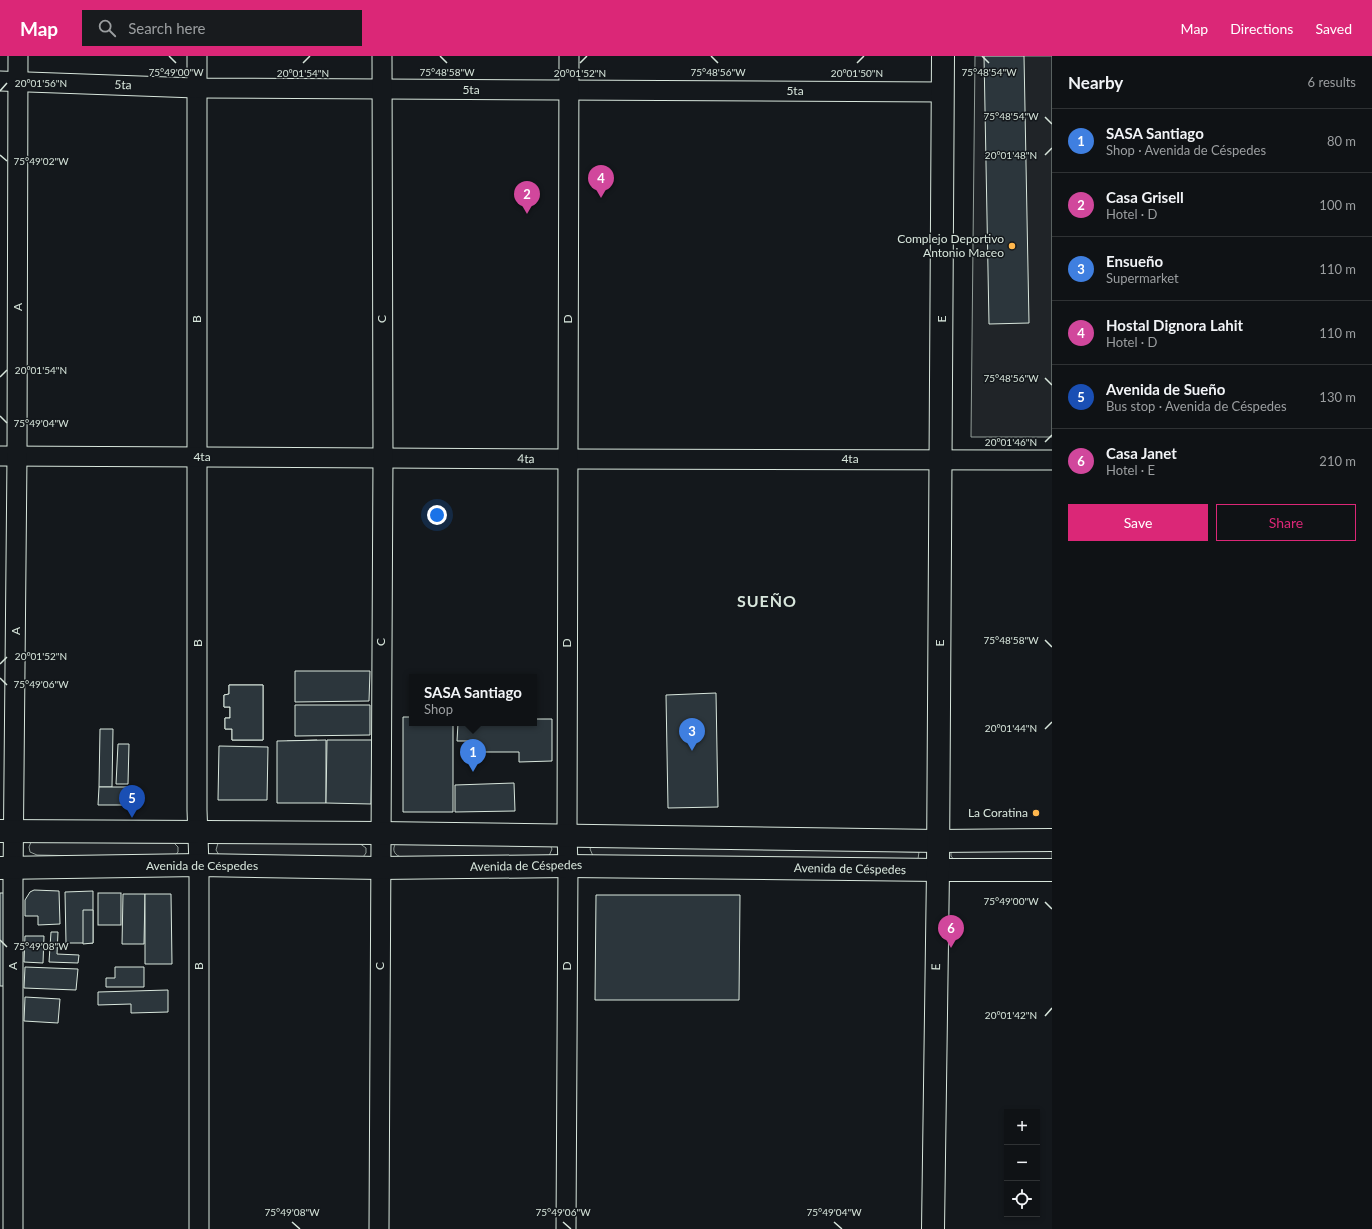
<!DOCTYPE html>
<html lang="en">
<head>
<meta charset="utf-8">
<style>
	body { margin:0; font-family:Lato,sans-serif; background:#181b1e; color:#f1f3f6 }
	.controls { position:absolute; right:12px; bottom:12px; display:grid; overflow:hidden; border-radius:0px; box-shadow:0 2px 6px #0003 }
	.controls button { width:36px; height:36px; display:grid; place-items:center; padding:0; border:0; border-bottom:1px solid #2f3234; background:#0f1215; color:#f1f3f6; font:20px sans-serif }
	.you { position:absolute; left:437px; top:459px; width:14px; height:14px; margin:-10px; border:3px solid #fff; border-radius:50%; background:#1a73e8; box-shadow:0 0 0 6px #1a73e833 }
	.badge { display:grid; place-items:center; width:26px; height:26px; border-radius:50%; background:#db2777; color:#fff; font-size:13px; font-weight:700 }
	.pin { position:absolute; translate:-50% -33px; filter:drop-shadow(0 1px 2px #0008) }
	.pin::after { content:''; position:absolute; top:21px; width:14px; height:12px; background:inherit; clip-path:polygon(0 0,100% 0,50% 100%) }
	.popup { position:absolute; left:409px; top:618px; width:128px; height:52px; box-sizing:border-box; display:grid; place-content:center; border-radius:0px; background:#0f1215; filter:drop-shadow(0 1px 3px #0005); font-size:13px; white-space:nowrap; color:#9b9ea0 }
	.popup b { font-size:15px; color:#f1f3f6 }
	.popup::after { content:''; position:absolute; left:50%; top:100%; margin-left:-8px; border:8px solid transparent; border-top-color:#0f1215 }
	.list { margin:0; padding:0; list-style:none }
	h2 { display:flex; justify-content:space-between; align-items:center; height:52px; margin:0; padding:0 16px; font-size:17px }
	h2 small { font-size:13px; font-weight:400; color:#9b9ea0 }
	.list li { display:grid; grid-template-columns:26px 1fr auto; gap:12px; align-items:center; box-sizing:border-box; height:64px; padding:0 16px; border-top:1px solid #2f3234 }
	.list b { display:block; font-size:15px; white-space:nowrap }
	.list p { margin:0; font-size:13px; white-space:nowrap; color:#9b9ea0 }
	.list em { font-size:13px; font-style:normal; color:#9b9ea0 }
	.actions { display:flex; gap:8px; padding:12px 16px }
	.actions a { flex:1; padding:9px 0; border:1px solid #db2777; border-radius:0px; text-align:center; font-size:14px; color:#db2777 }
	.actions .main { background:#db2777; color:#fff }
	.icon { flex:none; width:22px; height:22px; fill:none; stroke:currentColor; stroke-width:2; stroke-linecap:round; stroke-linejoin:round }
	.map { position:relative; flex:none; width:1052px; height:1173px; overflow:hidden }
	header { display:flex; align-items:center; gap:24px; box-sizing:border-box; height:56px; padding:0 20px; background:#db2777; color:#fff }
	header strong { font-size:19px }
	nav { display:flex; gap:22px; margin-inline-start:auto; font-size:14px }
	.search { width:280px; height:36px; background:#181b1e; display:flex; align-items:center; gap:10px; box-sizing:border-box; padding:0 14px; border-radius:0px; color:#9b9ea0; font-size:15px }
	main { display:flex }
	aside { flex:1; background:#0f1215 }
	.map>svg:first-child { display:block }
</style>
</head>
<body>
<header>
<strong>Map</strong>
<div class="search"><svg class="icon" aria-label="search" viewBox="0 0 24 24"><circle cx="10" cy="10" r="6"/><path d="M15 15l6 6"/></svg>Search here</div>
<nav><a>Map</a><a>Directions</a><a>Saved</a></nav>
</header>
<main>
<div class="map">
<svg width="1052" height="1173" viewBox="0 0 1052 1173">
	<rect width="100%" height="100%" fill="#14181c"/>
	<g fill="#202428" stroke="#939e99">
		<path d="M975,0h77v381h-81z"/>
		<path d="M31,786l143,1 4,4v5l-5,6 -136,-3 -7,-3 -1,-5z"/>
		<path d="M218,787h141l7,5v5l-3,4 -144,-2 -3,-5z"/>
		<path d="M396,787l154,2 2,4 -3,7 -147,1c-7,-1 -11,-7 -6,-14z"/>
		<path d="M592,789l327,7 -1,7 -325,-3 -3,-7z"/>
		<path d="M1052,792v15l-98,-3 -3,-4v-5z"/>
	</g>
	<g fill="#2c363c" stroke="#d8e6dc">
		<path d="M984,0h40l5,267 -40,1z"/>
		<path d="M295,615h75l-1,30 -74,1z"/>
		<path d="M229,629h34v55h-31v-11h-7v-11h5v-11h-6v-12l5,-1z"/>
		<path d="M229,629h34v55h-31v-11h-7v-11h5v-11h-6v-12l5,-1z"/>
		<path d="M716,637l2,114 -50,1 -2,-113z"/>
		<path d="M295,649h75v30l-75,1z"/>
		<path d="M403,661h9v6h41v89h-50z"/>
		<path d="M534,663h18v42l-33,1v-10h-41l-1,-11h-20l1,-18h76z"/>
		<path d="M100,673h13l-1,58h-13z"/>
		<path d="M317,684l1,44 -30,1 -1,-44z"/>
		<path d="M326,684v63h-49v-62z"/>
		<path d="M327,684h45l-1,64 -45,-1z"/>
		<path d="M118,688h11l-1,40h-12z"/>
		<path d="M219,690l49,1 -1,53h-49z"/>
		<path d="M514,727l1,28 -60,1v-27z"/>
		<path d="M99,731h30v18h-31z"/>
		<path d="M34,834l25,1 1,33 -22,1v-9h-13v-16l5,-8z"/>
		<path d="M93,835v52h-27l-1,-51z"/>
		<path d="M0,837h6l-2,93h-4z"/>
		<rect x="98" y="837" width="23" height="32"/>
		<path d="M123,838h22l-1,50h-22z"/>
		<path d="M145,838h26l1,70h-27z"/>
		<path d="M596,839h144l-1,105h-144z"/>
		<path d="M83,854h10v33l-10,1z"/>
		<path d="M51,876h7l-1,22 22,1 -1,8 -29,-1z"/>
		<path d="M25,880h19l-1,27 -19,-1z"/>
		<path d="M25,911l53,2 -2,21 -52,-2z"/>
		<path d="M115,911h29v20h-38v-9h9z"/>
		<path d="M168,934v22l-37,1v-9l-33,1v-13z"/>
		<path d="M25,941l35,2 -2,24 -34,-2z"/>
	</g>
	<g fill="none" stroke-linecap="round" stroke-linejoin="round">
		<g stroke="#d8e6dc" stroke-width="21">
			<g id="street">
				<path d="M197,0v754l2,55v364"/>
				<path d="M0,25l196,7 746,4"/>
				<path d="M0,400l568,3 484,1"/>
				<path d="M13,1173v-349l4,-424 1,-400"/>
				<path d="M379,1173l4,-772 -1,-401"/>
				<path d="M566,1173l2,-363 -1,-31 2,-779"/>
			</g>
		</g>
		<g stroke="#d8e6dc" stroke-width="24">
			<g id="secondary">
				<path d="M0,775l380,2 558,8 114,-1"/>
				<path d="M0,812l199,-3 181,3 188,-2 370,4h114"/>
				<path d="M933,1173l5,-359 5,-814"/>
			</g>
		</g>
		<use href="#street" stroke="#14181c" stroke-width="19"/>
		<use href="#secondary" stroke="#14181c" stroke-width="22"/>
	</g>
	<path fill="none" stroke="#d8e6dc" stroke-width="1.5" d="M169,0l7,7M440,0l7,7M711,0l7,7M982,0l7,7M303,7l7,-7M580,7l7,-7M857,7l7,-7M0,35l7,-8M1045,61l7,7M0,99l7,6M1045,99l7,-7M0,321l7,-7M1045,322l7,7M0,360l7,7M1045,386l7,-7M1045,584l7,7M0,608l7,-7M0,622l7,7M1045,673l7,-7M1045,846l7,7M0,884l7,7M1045,960l7,-8M292,1166l8,7M563,1166l8,7M834,1166l8,7"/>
	<g fill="#ffb74d" stroke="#14181c" stroke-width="1.5">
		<circle cx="1012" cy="190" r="4"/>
		<circle cx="1036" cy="757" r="4"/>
	</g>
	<g text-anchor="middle" stroke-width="3" stroke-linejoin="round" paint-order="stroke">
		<g font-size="12" fill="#d8e6dc" stroke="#14181c">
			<text transform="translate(123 29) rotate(2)" y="4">5ta</text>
			<text x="471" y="38">5ta</text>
			<text x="795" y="39">5ta</text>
			<text transform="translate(18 251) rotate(-90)" y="4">A</text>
			<text transform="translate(197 263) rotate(-90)" y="4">B</text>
			<text transform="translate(382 263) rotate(-90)" y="4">C</text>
			<text transform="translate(568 263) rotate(-90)" y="4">D</text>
			<text transform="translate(942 263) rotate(-90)" y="4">E</text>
			<text x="202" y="405">4ta</text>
			<text transform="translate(526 403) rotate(1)" y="4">4ta</text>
			<text x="850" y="407">4ta</text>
			<text transform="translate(16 575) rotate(-90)" y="4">A</text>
			<text transform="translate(381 586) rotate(-90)" y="4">C</text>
			<text transform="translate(198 587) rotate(-90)" y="4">B</text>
			<text transform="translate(567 587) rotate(-90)" y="4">D</text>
			<text transform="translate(940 587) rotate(-90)" y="4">E</text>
			<text x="202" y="814">Avenida de Céspedes</text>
			<text transform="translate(526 810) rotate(-1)" y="4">Avenida de Céspedes</text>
			<text transform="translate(850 813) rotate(1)" y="4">Avenida de Céspedes</text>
			<text transform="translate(13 910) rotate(-90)" y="4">A</text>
			<text transform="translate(199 910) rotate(-90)" y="4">B</text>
			<text transform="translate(380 910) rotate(-90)" y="4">C</text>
			<text transform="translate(567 910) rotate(-90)" y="4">D</text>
			<text transform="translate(936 911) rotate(-89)" y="4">E</text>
		</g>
		<g font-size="12" fill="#d8e6dc" stroke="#14181c" text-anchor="end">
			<text x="1004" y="187">Complejo Deportivo<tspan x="1004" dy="14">Antonio Maceo</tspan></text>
			<text x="1028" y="761">La Coratina</text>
		</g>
		<g font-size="16" font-weight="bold" letter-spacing="1" fill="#d8e6dc" stroke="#14181c">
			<text x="767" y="551">SUEÑO</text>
		</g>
	</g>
	<g font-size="10" text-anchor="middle" fill="#d8e6dc" stroke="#14181c" stroke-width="3" stroke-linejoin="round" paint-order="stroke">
		<text x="176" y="20">75°49'00"W</text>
		<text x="447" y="20">75°48'58"W</text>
		<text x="718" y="20">75°48'56"W</text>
		<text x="989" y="20">75°48'54"W</text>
		<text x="303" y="21">20°01'54"N</text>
		<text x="580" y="21">20°01'52"N</text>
		<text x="857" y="21">20°01'50"N</text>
		<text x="41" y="31">20°01'56"N</text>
		<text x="1011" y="64">75°48'54"W</text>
		<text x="1011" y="103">20°01'48"N</text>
		<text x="41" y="109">75°49'02"W</text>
		<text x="41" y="318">20°01'54"N</text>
		<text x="1011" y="326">75°48'56"W</text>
		<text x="41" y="371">75°49'04"W</text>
		<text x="1011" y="390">20°01'46"N</text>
		<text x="1011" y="588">75°48'58"W</text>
		<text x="41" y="604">20°01'52"N</text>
		<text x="41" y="632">75°49'06"W</text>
		<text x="1011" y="676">20°01'44"N</text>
		<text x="1011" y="849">75°49'00"W</text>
		<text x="41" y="894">75°49'08"W</text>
		<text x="1011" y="963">20°01'42"N</text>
		<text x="292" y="1160">75°49'08"W</text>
		<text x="563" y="1160">75°49'06"W</text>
		<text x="834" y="1160">75°49'04"W</text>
	</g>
</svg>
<div class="controls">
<button>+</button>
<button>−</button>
<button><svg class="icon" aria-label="locate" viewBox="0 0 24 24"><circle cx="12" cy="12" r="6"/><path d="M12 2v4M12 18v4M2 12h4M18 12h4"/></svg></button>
</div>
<div class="you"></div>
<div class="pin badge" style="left:473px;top:716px;background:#3f7fe0">1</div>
<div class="popup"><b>SASA Santiago</b>Shop</div>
<div class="pin badge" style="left:527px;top:158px;background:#d1479c">2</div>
<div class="pin badge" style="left:692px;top:695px;background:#3f7fe0">3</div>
<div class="pin badge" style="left:601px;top:142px;background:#d1479c">4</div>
<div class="pin badge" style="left:132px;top:762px;background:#1a4fb4">5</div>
<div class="pin badge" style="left:951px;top:892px;background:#d1479c">6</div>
</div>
<aside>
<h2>Nearby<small>6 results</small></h2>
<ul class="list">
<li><span class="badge" style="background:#3f7fe0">1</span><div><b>SASA Santiago</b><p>Shop · Avenida de Céspedes</p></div><em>80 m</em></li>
<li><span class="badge" style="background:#d1479c">2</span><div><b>Casa Grisell</b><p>Hotel · D</p></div><em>100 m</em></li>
<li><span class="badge" style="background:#3f7fe0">3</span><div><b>Ensueño</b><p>Supermarket</p></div><em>110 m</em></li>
<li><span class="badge" style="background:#d1479c">4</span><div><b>Hostal Dignora Lahit</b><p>Hotel · D</p></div><em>110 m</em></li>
<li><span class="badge" style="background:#1a4fb4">5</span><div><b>Avenida de Sueño</b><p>Bus stop · Avenida de Céspedes</p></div><em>130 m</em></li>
<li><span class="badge" style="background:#d1479c">6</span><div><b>Casa Janet</b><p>Hotel · E</p></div><em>210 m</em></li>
</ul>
<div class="actions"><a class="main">Save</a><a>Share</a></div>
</aside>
</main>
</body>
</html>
